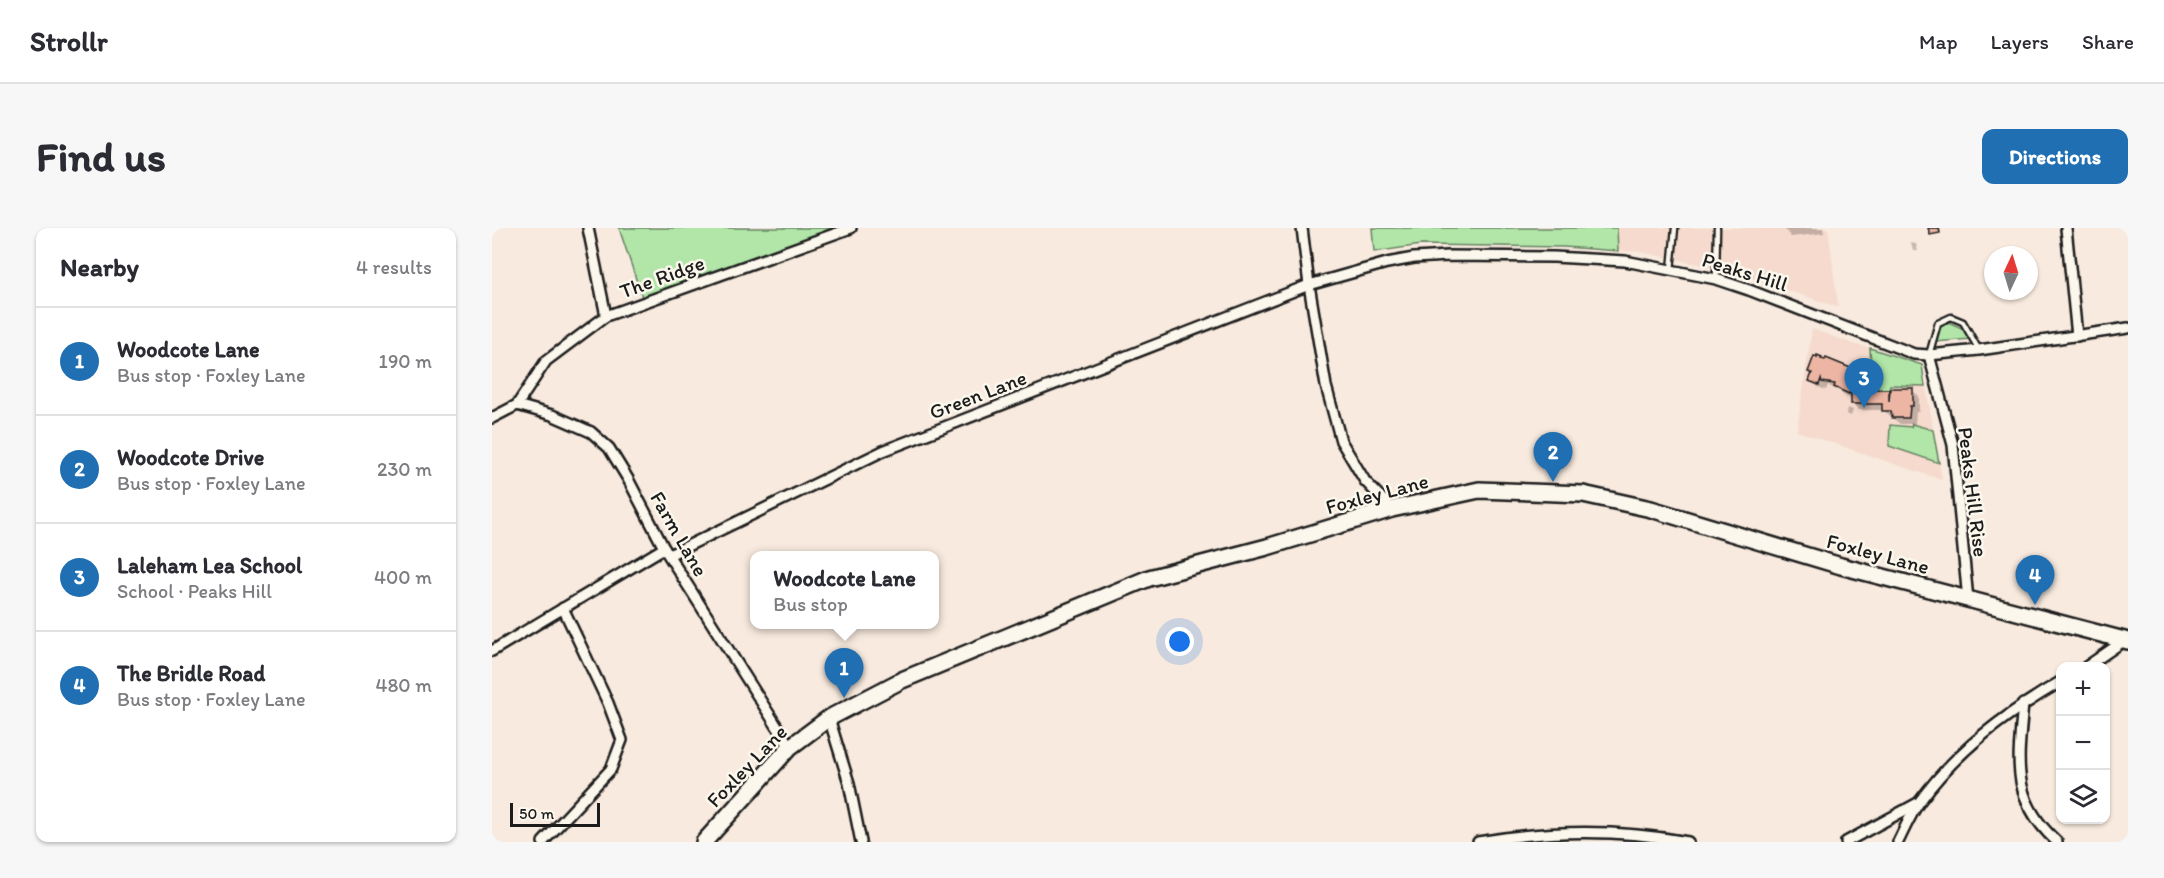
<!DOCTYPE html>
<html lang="en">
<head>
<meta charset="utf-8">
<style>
	body { margin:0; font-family:Itim,sans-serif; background:#f7f7f7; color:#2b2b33 }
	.controls { position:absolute; right:18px; bottom:18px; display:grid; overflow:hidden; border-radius:12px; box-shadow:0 2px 4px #0004 }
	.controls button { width:54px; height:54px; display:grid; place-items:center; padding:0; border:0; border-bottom:2px solid #e1e1e2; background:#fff; color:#2b2b33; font:30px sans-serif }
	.compass { position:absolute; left:1492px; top:18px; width:54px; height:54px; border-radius:50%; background:#fff; box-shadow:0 2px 4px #0004; rotate:4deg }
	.scale { position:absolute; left:18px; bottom:15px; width:90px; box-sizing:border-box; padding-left:6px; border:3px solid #1c1c1c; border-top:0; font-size:16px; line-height:21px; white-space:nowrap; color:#1c1c1c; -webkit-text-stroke:4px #fbf7ec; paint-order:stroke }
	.you { position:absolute; left:688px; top:414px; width:21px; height:21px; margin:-15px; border:4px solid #fff; border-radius:50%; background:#1a73e8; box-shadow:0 0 0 9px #1a73e833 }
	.badge { display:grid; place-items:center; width:39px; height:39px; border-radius:50%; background:#1f6fb2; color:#fff; font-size:20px; font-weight:700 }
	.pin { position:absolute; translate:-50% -50px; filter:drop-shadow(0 2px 3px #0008) }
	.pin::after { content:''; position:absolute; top:32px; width:21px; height:18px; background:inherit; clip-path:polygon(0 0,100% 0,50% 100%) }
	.popup { position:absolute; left:258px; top:323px; width:189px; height:78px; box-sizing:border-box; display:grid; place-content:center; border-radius:12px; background:#fff; filter:drop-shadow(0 2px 4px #0005); font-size:20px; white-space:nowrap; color:#7c7c81 }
	.popup b { font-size:22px; color:#2b2b33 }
	.popup::after { content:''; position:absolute; left:50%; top:100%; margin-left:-12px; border:12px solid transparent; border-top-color:#fff }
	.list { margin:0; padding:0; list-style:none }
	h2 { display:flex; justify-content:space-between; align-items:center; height:78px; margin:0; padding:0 24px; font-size:26px }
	h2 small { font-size:20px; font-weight:400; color:#7c7c81 }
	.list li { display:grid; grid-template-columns:39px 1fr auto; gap:18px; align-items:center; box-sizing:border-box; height:108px; padding:0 24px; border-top:2px solid #e1e1e2 }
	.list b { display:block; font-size:22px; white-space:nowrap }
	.list p { margin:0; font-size:20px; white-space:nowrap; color:#7c7c81 }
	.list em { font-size:20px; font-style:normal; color:#7c7c81 }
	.icon { flex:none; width:33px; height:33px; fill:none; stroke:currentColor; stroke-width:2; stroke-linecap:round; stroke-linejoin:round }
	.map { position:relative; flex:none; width:1636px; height:614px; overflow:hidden; border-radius:12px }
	header { display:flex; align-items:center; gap:36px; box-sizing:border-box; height:84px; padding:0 30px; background:#fff; border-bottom:2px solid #e1e1e2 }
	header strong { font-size:28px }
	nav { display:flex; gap:33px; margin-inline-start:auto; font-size:21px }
	.intro { display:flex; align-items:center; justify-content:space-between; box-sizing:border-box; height:144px; padding:0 36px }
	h1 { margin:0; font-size:42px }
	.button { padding:15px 27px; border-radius:12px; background:#1f6fb2; color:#fff; font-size:21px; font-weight:700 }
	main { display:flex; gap:36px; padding:0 36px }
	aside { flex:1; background:#fff; border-radius:12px; box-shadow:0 2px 4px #0004 }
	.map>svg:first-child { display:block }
</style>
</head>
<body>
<header>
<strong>Strollr</strong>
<nav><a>Map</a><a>Layers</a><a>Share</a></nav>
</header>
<div class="intro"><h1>Find us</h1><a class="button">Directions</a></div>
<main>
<aside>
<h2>Nearby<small>4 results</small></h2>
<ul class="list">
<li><span class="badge">1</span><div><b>Woodcote Lane</b><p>Bus stop · Foxley Lane</p></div><em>190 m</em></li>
<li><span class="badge">2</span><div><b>Woodcote Drive</b><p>Bus stop · Foxley Lane</p></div><em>230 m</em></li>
<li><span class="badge">3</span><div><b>Laleham Lea School</b><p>School · Peaks Hill</p></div><em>400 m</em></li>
<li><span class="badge">4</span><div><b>The Bridle Road</b><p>Bus stop · Foxley Lane</p></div><em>480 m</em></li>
</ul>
</aside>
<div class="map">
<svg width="1636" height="614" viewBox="0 0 1636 614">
	<rect width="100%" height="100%" fill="#f8eade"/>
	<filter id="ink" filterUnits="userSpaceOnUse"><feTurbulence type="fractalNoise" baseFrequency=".0167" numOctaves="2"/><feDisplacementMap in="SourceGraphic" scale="12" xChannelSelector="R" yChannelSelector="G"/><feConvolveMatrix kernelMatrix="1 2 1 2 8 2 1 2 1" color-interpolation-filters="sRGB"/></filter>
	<g filter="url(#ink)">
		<g fill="#f5dacd">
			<path d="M880,0h456l10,79 -116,-38 -81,-17 -79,-6 -141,-1 -47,7z"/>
			<path d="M1320,101l44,16 14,3 52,17 20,115 -145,-49z"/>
		</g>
		<g fill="#b1e6a8" stroke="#668162" stroke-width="1.5">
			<path d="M127,0h232l-207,75z"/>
			<path d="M880,0h245l1,23 -54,-4 -143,-2 -47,7z"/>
			<path d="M1456,94l14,6 8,11 -35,3 5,-17z"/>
			<path d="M1378,120l52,17 3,21 -35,-1 -1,4h-14l-3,-5z"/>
			<path d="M1420,196l21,6 6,33 -50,-17 1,-21 21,2z"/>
		</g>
		<g fill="#0003">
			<path d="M1292,0h39l1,5 -33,4z"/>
			<path d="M1419,15l5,1 2,7h-5z"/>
			<path d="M1329,130l5,5 31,9 7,7 -4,11h28l3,3 21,-3 7,6v16h-3l-1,12h-15l-17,-14h-24l-7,-7v-5l-9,-4 -6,-6 -1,2 -8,-5 -2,5 -8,-3 -7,-7 2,-5 -3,-4z"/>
			<path d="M1356,180l5,2 -2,6 -4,-2z"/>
		</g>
		<g fill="#edb5a4" stroke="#1c1c1c" stroke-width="1.5">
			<path d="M1436,0h11l1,5 -10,2z"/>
			<path d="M1325,127l5,2 -1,2 4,1 1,-2 32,13 -9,23 -15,-7 1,-3 -13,-2 -1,-3 -2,6 -10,-4 3,-8 -4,-1 6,-16 3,1z"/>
			<path d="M1398,160h23v18h-3l-1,12h-17l-1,-7h-9v-7h-31v-15h38v13z"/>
		</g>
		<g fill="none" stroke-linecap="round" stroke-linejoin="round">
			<g stroke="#1c1c1c" stroke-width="9">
				<g id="lane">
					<path d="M1179,42l4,-42"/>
					<path d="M1224,51l1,-51"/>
					<path d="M1437,127l9,-32 13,-6 12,5 16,28"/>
				</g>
			</g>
			<g stroke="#1c1c1c" stroke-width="14">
				<g id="street">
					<path d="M96,0l18,88"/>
					<path d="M810,0l7,57 17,101 15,55 24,40 27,28"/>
					<path d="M1574,0l11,108"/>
					<path d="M1437,127l24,90 15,155"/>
					<path d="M25,177l29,-44 60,-45 245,-88"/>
					<path d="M0,190l25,-13 35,10 39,17 18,16 19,31 36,69 126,199"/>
					<path d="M177,327l214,-104 426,-166 78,-22 27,-5 34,-2 106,1 71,4 91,18 33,11 165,64 15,1 50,-5 149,-22"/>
					<path d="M0,423l172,-103"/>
					<path d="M1594,439l39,-27"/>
					<path d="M1531,476c-5,58 -13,95 34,138"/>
					<path d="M337,490l20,65 12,59"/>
					<path d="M51,614l68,-73 11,-29 -14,-37 -45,-95"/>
					<path d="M986,614c68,-12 141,-13 210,0"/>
					<path d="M1354,614l72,-39"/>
					<path d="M1406,614c7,-14 13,-29 22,-41 37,-51 87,-88 140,-119"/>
				</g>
			</g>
			<g stroke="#1c1c1c" stroke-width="20">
				<path id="primary" d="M212,614l86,-95 39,-29 73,-38 247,-102 118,-31 125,-38 87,-19 104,4 68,15 190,57 287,75"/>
			</g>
			<use href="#lane" stroke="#fbf7ec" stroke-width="4.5"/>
			<use href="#street" stroke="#fbf7ec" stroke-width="9"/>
			<use href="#primary" stroke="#fbf7ec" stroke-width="15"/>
		</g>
	</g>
	<g text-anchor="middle" stroke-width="5" stroke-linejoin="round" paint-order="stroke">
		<g font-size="21" fill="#1c1c1c" stroke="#fbf7ec">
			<text transform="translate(1253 44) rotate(17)" y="7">Peaks Hill</text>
			<text transform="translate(170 49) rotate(-20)" y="7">The Ridge</text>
			<text transform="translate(486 167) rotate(-21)" y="7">Green Lane</text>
			<text transform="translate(1481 264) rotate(83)" y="7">Peaks Hill Rise</text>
			<text transform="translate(885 266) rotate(-15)" y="7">Foxley Lane</text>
			<text transform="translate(187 306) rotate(60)" y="7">Farm Lane</text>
			<text transform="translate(1386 326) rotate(15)" y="7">Foxley Lane</text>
			<text transform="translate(255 538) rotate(-46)" y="7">Foxley Lane</text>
		</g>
	</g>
</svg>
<div class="controls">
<button>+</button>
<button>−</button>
<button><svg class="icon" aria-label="layers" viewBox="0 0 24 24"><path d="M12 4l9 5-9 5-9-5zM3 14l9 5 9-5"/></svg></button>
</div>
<svg class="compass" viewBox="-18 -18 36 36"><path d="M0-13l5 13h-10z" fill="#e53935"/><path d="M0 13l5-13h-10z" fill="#7c7c81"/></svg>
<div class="scale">50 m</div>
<div class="you"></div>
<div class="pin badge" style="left:352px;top:470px">1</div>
<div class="popup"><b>Woodcote Lane</b>Bus stop</div>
<div class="pin badge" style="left:1061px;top:254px">2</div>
<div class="pin badge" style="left:1372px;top:180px">3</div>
<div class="pin badge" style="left:1543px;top:377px">4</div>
</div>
</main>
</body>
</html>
